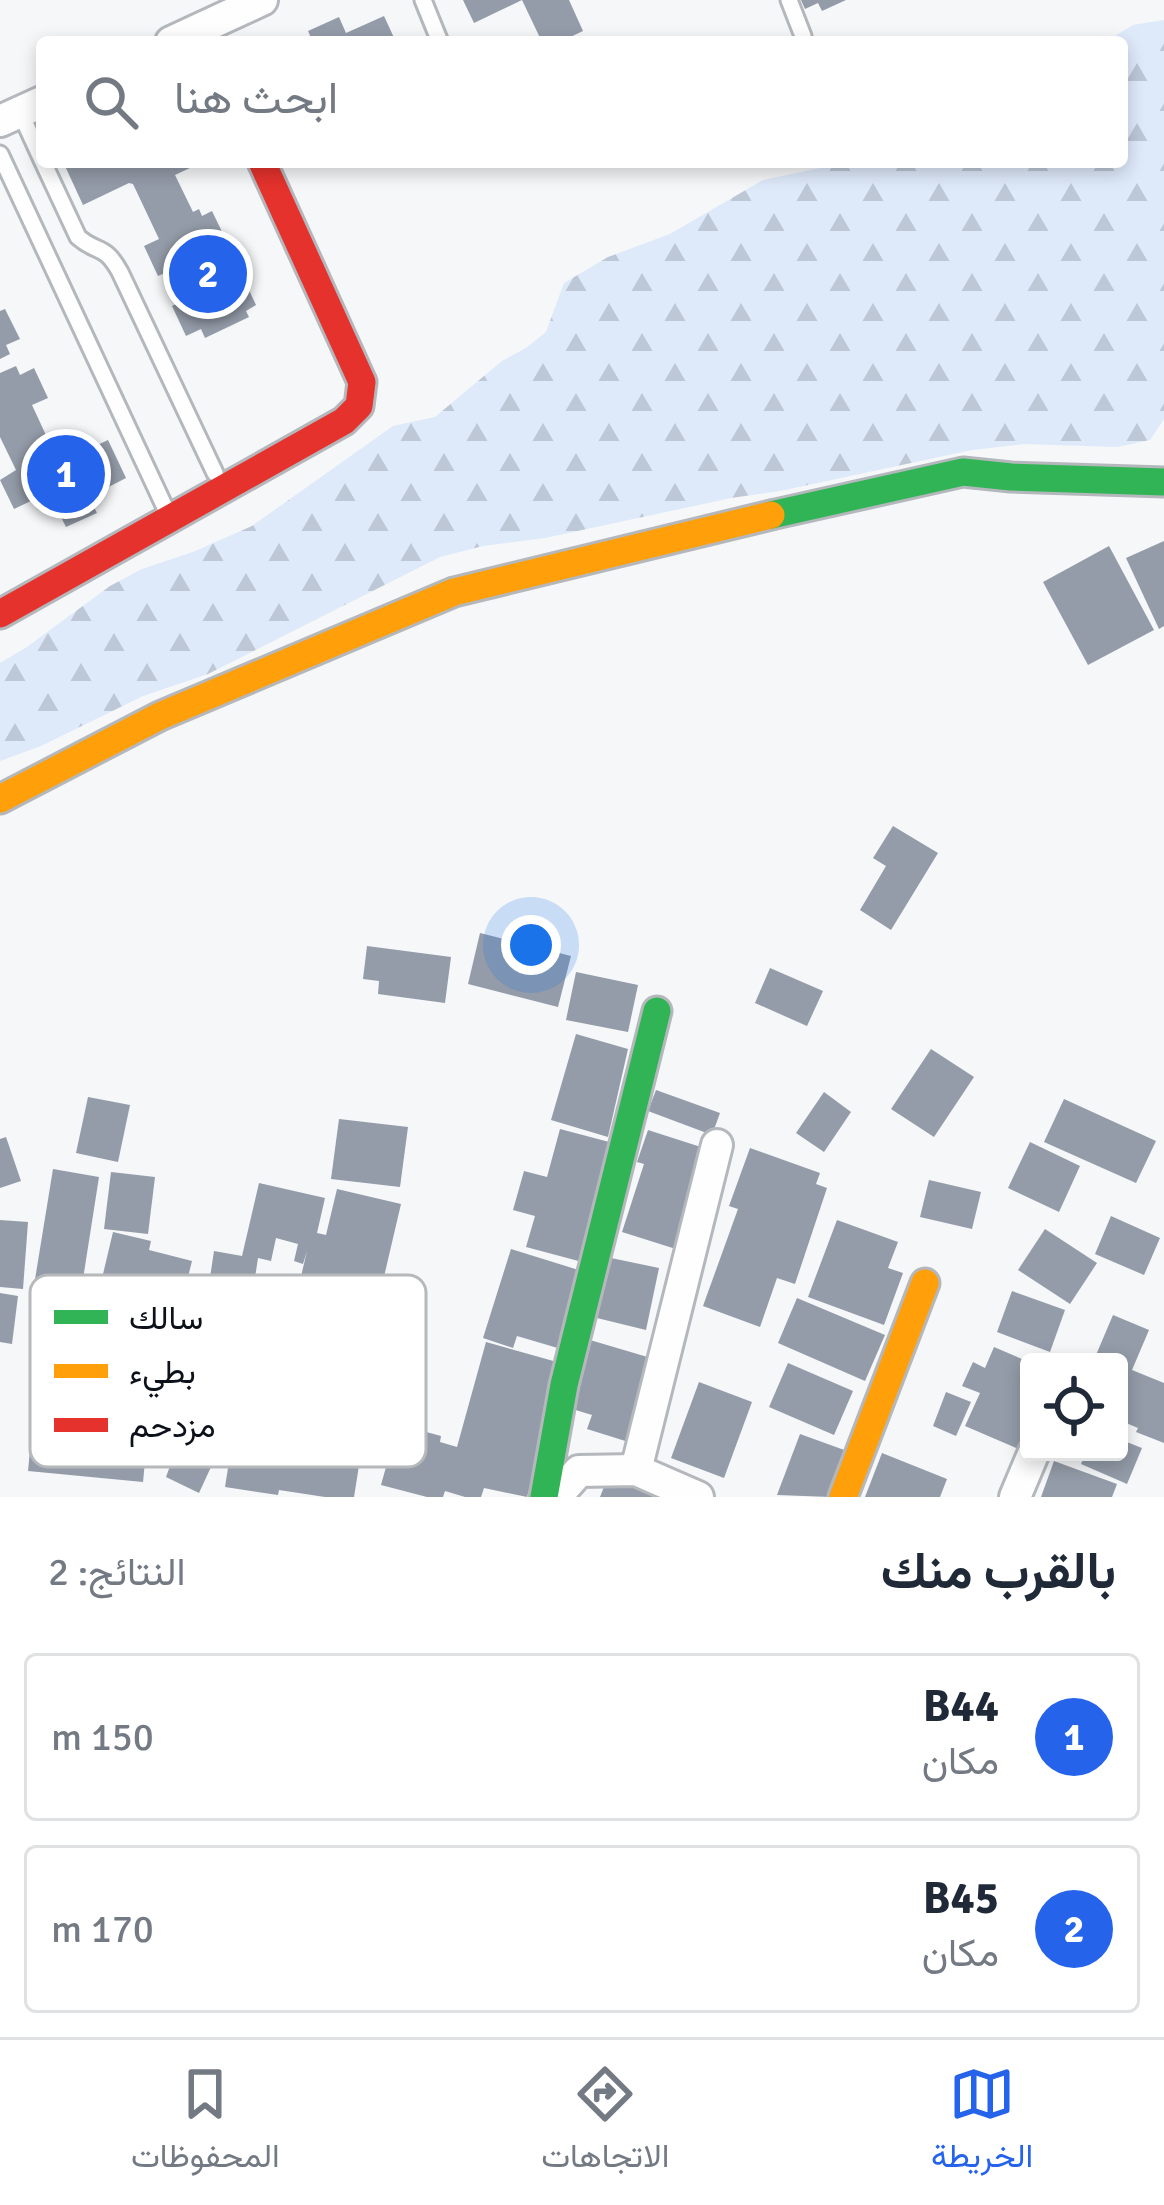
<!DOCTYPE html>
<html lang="ar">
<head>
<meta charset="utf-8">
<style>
	body { margin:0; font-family:Signika,Vazirmatn,sans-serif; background:#f6f6f7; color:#1f2937; direction:rtl }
	.controls { position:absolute; right:36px; bottom:36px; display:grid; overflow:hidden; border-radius:12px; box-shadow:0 6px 18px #0003 }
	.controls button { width:108px; height:108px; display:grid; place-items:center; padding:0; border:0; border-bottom:3px solid #e0e1e3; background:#fff; color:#1f2937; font:60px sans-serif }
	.you { position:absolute; left:531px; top:945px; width:42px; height:42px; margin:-30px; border:9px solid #fff; border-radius:50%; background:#1a73e8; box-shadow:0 0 0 18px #1a73e833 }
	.badge { display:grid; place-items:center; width:78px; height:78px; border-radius:50%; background:#2563eb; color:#fff; font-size:39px; font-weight:700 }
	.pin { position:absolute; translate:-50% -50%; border:6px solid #fff; box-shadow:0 3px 12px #0006 }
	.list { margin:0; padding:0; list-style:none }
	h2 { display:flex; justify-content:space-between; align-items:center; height:156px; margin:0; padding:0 48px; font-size:51px }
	h2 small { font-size:39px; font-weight:400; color:#747a83 }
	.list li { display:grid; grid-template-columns:78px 1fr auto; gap:36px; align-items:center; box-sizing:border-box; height:168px; margin:0 24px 24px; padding:0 24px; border:3px solid #e0e1e3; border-radius:12px }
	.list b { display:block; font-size:45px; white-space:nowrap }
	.list p { margin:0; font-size:39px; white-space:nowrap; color:#747a83 }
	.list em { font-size:39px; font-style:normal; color:#747a83 }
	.icon { flex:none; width:66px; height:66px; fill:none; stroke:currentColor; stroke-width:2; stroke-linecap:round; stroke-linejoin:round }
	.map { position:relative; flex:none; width:1164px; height:1497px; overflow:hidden; direction:ltr }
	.search { position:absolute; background:#fff; box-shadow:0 6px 18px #0003; left:36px; right:36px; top:36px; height:132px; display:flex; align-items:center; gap:30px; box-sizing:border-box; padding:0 42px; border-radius:12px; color:#747a83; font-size:45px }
	.sheet { height:540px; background:#fff }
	nav { display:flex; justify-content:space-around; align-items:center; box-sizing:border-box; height:168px; border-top:3px solid #e0e1e3; background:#fff; font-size:33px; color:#747a83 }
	nav a { display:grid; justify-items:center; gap:6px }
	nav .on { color:#2563eb }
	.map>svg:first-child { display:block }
</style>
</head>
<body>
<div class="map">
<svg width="1164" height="1497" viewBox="0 0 1164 1497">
	<defs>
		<pattern id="forest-firs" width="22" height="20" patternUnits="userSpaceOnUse" patternTransform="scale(3)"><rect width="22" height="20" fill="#dee9fa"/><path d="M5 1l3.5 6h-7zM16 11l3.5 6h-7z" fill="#bdc7d6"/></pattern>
	</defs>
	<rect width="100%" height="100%" fill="#f5f7f9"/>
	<path fill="url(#forest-firs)" d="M1164,20v399l-14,21 -33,7 -93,-3 -52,6 -192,41 -49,7 -186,40 -62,8 -43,11 -232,117 -65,22 -102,50 -41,15v-98l27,-16 83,-61 32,-17 51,-17 59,-26 141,-100 42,-9 67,-56 24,-13 20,-16 18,-49 44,-26 62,-23 93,-54 62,-13 12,-5h285v-120h-17l28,-17z"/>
	<g fill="#949ca9">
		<path d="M463,0h106l14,31 -23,11h-18l-20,-42 -48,23z"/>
		<path d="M801,0h45l-24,11 -4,-8 -13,6z"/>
		<path d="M384,16l12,26h-83l-5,-11 31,-14 7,16z"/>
		<path d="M73,162h117l2,5 -17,8 18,37 6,-3 3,7 10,-5 15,31 -12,5 5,11 -3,2 13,21 12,-6 14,30 -10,6 3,6 -44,21 -4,-9 -15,7 -14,-30 14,-7 -5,-9 13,-6 -5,-11 -13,6 -4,-9 -14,6 -14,-30 15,-7 -26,-55 -4,-1 -46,22 -18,-39z"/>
		<path d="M5,309l15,30 -14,6 4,9 -10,5v-48z"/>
		<path d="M16,366l4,9 14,-7 14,30 -16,7 26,56 4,1 46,-22 18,38 -37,19 8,16 -31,14 -9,-18 -9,4 -11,-4 -4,-9 -19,9 -14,-29 16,-10 -16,-33v-64z"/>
		<path d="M1164,541v85l-5,3 -33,-71z"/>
		<path d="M1109,546l45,84 -66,35 -45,-83z"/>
		<path d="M893,826l45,27 -47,77 -31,-20 26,-44 -13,-8z"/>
		<path d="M480,933l91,23 -13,51 -90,-23z"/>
		<path d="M367,946l84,11 -6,46 -67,-9 1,-13 -16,-2z"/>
		<path d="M770,968l53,23 -16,35 -52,-23z"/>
		<path d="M576,972l62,13 -10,47 -62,-12z"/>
		<path d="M576,1034l52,15 -20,88 -57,-17z"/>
		<path d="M931,1049l43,28 -40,60 -43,-28z"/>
		<path d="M656,1090l64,23 -8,22 -64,-24z"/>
		<path d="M824,1092l27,20 -27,40 -28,-19z"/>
		<path d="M88,1097l42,8 -12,57 -42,-9z"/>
		<path d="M1064,1099l92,42 -20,42 -92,-41z"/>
		<path d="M339,1119l69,8 -8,60 -69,-8z"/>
		<path d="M560,1129l53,14 -27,120 -60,-16 9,-31 -22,-6 11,-39 23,6z"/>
		<path d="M648,1130l56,18 -25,102 -57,-18 22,-68 -7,-2z"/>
		<path d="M6,1137l15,44 -21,7v-49z"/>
		<path d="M1030,1142l50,24 -21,46 -51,-24z"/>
		<path d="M750,1148l70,25 -4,11 11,4 -32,96 -18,-6 -17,49 -57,-21 35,-97 -9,-3z"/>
		<path d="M53,1169l46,8 -21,134 -47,-7z"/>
		<path d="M111,1172l44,5 -7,57 -44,-5z"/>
		<path d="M929,1180l52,12 -9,37 -52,-12z"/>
		<path d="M259,1183l66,15 -8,35 9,2 11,-46 64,15 -36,154 -79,-18 21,-89 -4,13 -9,-3 4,-17 -22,-6 -5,23 -13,-3 -11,72 -44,-6 11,-73 28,5z"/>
		<path d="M1111,1216l49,22 -16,37 -49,-21z"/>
		<path d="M0,1220l28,2 -5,67 -23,-2z"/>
		<path d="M837,1220l61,22 -10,26 15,5 -19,52 -76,-28z"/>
		<path d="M1045,1229l52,34 -27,41 -52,-34z"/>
		<path d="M113,1232l38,9 -2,9 43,11 -16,64 -81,-17z"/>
		<path d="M511,1249l74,23 -24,77 -44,-13 -4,12 -30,-10z"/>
		<path d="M611,1258l48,10 -13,62 -49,-12z"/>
		<path d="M1012,1291l53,19 -15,42 -53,-20z"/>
		<path d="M0,1293l18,3 -6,48 -12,-2z"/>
		<path d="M797,1298l88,37 -20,46 -87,-38z"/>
		<path d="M1113,1315l36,15 -17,40 32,13v60l-28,-11 2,-4 -19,-8v-58h-26z"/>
		<path d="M590,1340l71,21 -26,83 -48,-15 5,-14 -23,-7z"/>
		<path d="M486,1342l78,22 -37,133 -43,-9 -3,9h-16l-20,-6 -2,6h-16l-46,-12 8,-29 -12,-3 9,-32 55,15 -1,6 17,5z"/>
		<path d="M994,1347l35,15v69l-8,19 -56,-24 15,-33 -18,-7 11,-24 12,6z"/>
		<path d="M246,1354l57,8 -1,11 70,11 -18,113h-29l-46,-7 -1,5 -53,-8z"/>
		<path d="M788,1363l65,28 -19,44 -65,-28z"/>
		<path d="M699,1382l53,20 -28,76 -53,-20z"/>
		<path d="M946,1392l25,10 -15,34 -23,-10z"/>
		<path d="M33,1418l115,11 -5,53 -115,-11z"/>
		<path d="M172,1432l31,15 -6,13 14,7 -12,26 -33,-16 4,-11 -11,-6z"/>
		<path d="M800,1434l47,17 -17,46 -53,-2z"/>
		<path d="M1119,1439l23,9 -15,36 -46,-20 5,-12h33z"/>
		<path d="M882,1453l65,26 -7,18h-75z"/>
		<path d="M1054,1461l63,23 -5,13h-71z"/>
		<path d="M609,1474l45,17 -2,6h-52z"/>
	</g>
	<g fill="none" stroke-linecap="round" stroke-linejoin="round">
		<g stroke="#b4b8bc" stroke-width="21">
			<g id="lane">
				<path d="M423,0l17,42"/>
				<path d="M789,0l14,36"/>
				<path d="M20,112l22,48"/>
				<path d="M0,154l169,362"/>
				<path d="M43,162l35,75c19,17 26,6 42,35l95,201"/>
			</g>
		</g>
		<g stroke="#b4b8bc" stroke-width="36">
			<g id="street">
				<path d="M171,42l91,-42"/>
				<path d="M0,121l42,-19"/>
				<path d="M636,1470l81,-325"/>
				<path d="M556,1497l23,-26 57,-1 62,27"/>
				<path d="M1015,1497l19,-45"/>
			</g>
		</g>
		<g stroke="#b4b8bc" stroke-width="33">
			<g id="fast">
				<path d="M771,515l192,-43 48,5 153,5"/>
				<path d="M544,1497l20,-112 93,-374"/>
			</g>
		</g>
		<g stroke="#b4b8bc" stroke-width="33">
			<g id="slow">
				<path d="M0,799l160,-83 294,-124 317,-77"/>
				<path d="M843,1497l82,-214"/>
			</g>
		</g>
		<g stroke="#b4b8bc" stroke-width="33">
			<path id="jam" d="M0,614l344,-193 15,-15 3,-24 -100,-220"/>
		</g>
		<use href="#lane" stroke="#fefefe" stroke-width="15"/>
		<use href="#street" stroke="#fefefe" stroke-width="30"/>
		<use href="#fast" stroke="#30b455" stroke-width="27"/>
		<use href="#slow" stroke="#ff9f0a" stroke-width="27"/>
		<use href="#jam" stroke="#e5322d" stroke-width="27"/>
	</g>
	<rect x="30" y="1275" width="396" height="192" rx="18" fill="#fff" stroke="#b6b8ba" stroke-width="3"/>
	<rect x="54" y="1310" width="54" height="14" fill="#30b455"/>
	<rect x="54" y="1364" width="54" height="14" fill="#ff9f0a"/>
	<rect x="54" y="1418" width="54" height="14" fill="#e5322d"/>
	<g font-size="33" fill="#0d121a">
		<text x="129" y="1329">سالك</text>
		<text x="129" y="1383">بطيء</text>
		<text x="129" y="1437">مزدحم</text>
	</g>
</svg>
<div class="controls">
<button><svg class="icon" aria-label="locate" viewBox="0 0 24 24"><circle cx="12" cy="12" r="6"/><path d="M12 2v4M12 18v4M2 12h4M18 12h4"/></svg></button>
</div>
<div class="you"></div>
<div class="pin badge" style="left:66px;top:474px">1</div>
<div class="pin badge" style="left:208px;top:274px">2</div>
<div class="search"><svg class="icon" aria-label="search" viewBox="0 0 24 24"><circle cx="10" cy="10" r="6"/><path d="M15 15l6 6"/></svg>ابحث هنا</div>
</div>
<section class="sheet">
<h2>بالقرب منك<small>النتائج: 2</small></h2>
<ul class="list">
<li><span class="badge">1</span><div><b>B44</b><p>مكان</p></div><em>150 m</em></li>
<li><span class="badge">2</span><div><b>B45</b><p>مكان</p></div><em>170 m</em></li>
</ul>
</section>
<nav>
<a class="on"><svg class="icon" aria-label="map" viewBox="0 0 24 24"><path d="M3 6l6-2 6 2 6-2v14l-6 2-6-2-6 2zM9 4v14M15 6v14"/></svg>الخريطة</a>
<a><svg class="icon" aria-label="directions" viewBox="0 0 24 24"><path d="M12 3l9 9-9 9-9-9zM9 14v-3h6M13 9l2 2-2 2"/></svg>الاتجاهات</a>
<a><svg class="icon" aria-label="saved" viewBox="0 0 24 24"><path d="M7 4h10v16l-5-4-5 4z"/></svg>المحفوظات</a>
</nav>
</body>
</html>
